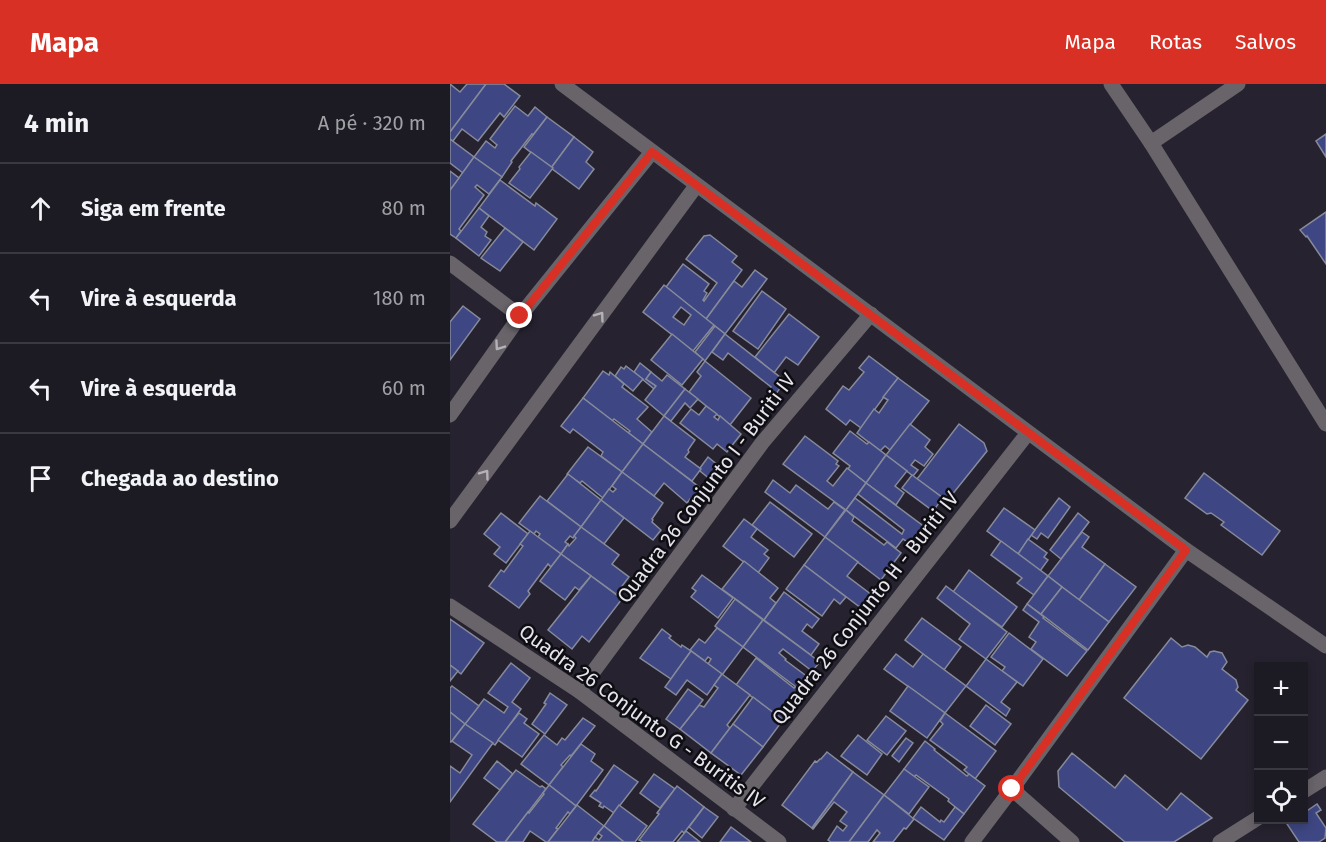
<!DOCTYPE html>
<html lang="pt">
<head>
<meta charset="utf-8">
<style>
	body { margin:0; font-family:"Fira Sans",sans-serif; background:#25232b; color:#f1f3f6 }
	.controls { position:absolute; right:18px; bottom:18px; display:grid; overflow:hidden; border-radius:0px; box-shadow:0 3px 9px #0003 }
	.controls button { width:54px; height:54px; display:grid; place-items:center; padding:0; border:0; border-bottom:2px solid #3a3841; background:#1c1a23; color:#f1f3f6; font:30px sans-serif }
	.stop { position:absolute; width:18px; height:18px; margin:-14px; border:4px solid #d93025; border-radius:50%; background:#fff }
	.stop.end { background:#d93025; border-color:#fff; box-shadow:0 2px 6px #0008 }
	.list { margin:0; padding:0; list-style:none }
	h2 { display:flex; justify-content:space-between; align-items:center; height:78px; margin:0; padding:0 24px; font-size:26px }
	h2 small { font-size:20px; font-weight:400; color:#a0a1a6 }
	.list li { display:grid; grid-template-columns:39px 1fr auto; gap:18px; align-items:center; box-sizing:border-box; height:90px; padding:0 24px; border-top:2px solid #3a3841 }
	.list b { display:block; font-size:22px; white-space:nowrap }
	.list em { font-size:20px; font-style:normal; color:#a0a1a6 }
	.icon { flex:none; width:33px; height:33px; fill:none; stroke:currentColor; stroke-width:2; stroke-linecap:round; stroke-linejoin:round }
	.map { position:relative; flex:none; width:876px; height:758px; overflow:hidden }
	header { display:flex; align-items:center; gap:36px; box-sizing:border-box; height:84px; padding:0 30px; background:#d93025; color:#fff }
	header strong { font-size:28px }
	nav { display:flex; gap:33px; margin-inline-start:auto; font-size:21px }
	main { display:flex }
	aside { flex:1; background:#1c1a23 }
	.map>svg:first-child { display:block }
</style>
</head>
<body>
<header>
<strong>Mapa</strong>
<nav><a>Mapa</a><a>Rotas</a><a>Salvos</a></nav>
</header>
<main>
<aside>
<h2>4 min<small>A pé · 320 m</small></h2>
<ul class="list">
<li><svg class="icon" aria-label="ahead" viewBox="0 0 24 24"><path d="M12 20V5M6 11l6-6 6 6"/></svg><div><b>Siga em frente</b></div><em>80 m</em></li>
<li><svg class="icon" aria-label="left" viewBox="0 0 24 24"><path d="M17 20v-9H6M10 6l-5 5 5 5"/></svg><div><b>Vire à esquerda</b></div><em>180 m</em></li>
<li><svg class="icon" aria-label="left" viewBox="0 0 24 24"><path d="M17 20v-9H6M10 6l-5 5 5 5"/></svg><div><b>Vire à esquerda</b></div><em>60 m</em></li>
<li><svg class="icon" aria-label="arrive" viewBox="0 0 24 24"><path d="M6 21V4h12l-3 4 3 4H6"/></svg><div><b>Chegada ao destino</b></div></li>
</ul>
</aside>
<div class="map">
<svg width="876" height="758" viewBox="0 0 876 758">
	<rect width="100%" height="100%" fill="#26222f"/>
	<g fill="#3e4783" stroke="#868a9a" stroke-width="1.5" fill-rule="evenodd">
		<path d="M0,0l10,8 7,-8h19l-36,48z"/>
		<path d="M36,0h18l16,12 -16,21 -4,-4 -22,28 -16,-12 -9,12 -3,-2v-7z"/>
		<path d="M65,22l13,10 7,-9 12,10 -14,18 -1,-1 -21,27 1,1 -10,15 -28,-20 12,-16 9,7 2,-3 -7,-6z"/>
		<path d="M97,33l27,20 -23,31 -27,-21z"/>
		<path d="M876,50v23l-10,-16z"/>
		<path d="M124,53l19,15 -7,10 8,7 -15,20 -28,-21z"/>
		<path d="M0,55l24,18 -11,16 -13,-10z"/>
		<path d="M81,68l22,16 -23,30 -21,-15 11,-14 -1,-2z"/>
		<path d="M24,73l28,20 -13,17 -12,-9 -2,2 9,8 -25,34 2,2 -5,7 -6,-4v-44z"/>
		<path d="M0,87l9,7 -9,12z"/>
		<path d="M50,96l35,26 1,-3 21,16 -23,31 -55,-42z"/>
		<path d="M29,124l10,8 -8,11 6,5 -2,4 6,4 -12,16 -23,-18z"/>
		<path d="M876,128v52l-19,-28 -1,1 -6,-7z"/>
		<path d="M55,144l18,14 -23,29 -19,-13z"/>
		<path d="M260,151l27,21 -5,6 10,8 -36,49 -40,-32 17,-23 26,20 -5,7 3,2 -4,7 1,1 13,-18 -31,-24 18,-23z"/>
		<path d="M305,186l12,9 -42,55 -19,-15 28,-38 8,6z"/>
		<path d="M214,201l50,40 -21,26 -50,-39zM231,223l10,8 -7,10 -11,-8z"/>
		<path d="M312,207l24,18 -28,40 -25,-18z"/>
		<path d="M13,222l17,13 -30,41v-38z"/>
		<path d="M339,230l30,23 -21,28 -12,-8 -12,16 -19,-16z"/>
		<path d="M265,242l10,8 -20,27 -10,-9z"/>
		<path d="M222,250l31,25 -21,26 -31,-25z"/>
		<path d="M275,250l60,47 -9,13 -6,-5 1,-2 -43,-34 -5,7 -11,-8z"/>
		<path d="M419,272l29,22 -37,50 -11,-8 -4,5 -20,-16 17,-23 6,4 15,-18 -5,-4z"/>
		<path d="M255,277l46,37 -21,27 -41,-33 12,-16 -4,-4z"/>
		<path d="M190,279l11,9 -5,7 10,7 -2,3 -20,-17z"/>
		<path d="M176,282l17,13 -10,12 -18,-15 6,-9 3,2z"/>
		<path d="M153,287l6,4 1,-3 14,12 -2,3 26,20 -11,12 15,13 -9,12 -15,-11 2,-2 -16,-12 -2,2 -29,-23z"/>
		<path d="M201,288l11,9 5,-6 18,14 -21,27 -19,-16 11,-14 -10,-7z"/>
		<path d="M448,294l31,23 -39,49 -5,-4 -5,5 -23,-18 17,-24 5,4 9,-13 -5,-3z"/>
		<path d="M235,305l13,10 -8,9 -5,-5 -14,18 -7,-5z"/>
		<path d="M133,314l60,46 -21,28 -21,-16 2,-4 -30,-23 -3,4 -9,-7z"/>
		<path d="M256,322l11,8 -3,3 4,3 2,-4 21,18 -14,18 -10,-8 -4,5 -33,-26 11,-14 8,6z"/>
		<path d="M214,332l31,24 -7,10 1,2 -4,5 16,12 -9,12 -49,-37z"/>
		<path d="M460,340l20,16 -5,7 8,7 -9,12 -9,-6 -4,5 7,5 -5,6 -27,-21z"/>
		<path d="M509,340l25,19 3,8 -40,50 -30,-22z"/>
		<path d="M400,347l17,13 2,-2 17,13 -20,28 -18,-14 2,-3 -17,-13z"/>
		<path d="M355,352l33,25 -2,3 3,2 -12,15 6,5 14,-18 19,15 -20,27 -63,-46z"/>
		<path d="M193,360l60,46 -9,12 -4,-3 -3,4 -23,-20 -10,13 -32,-24z"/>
		<path d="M138,363l34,25 -19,26 -21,-17 -2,2 -13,-9z"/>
		<path d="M436,371l21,16 -12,15 9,7 -8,12 -30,-22z"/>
		<path d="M258,373l12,10 -9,13 -11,-9 1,-2 -1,-1z"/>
		<path d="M172,388l41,31 -11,16 1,1 -1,2 9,8 -8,10 -52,-40 8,-11 4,3 3,-3 -4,-3z"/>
		<path d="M754,389l76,58 -18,24 -41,-30 3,-3 -13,-9 -4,1 -22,-16z"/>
		<path d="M118,390l33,26 -20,27 -34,-26z"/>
		<path d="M462,391l31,23 -10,13 -31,-23z"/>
		<path d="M323,396l17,13 6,-8 32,24 6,-7 11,8 -20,27 -60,-45z"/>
		<path d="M416,399l60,45 -12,18 -11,-7 -7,9 -50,-38 9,-12 47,36 2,-4 -46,-36z"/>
		<path d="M90,412l41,31 -8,11 -3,-2 -5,6 3,2 -7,10 -23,-17 2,-3 -4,-3 -2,3 -15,-11z"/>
		<path d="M609,414l11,9 -22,31 -7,-5 -4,6 -6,-4z"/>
		<path d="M151,416l23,18 -20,26 -23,-17z"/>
		<path d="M320,418l42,32 -18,23 -42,-32z"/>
		<path d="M554,424l31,22 -17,24 -31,-23z"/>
		<path d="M396,426l8,7 -2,4 32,24 3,-3 14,11 -20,27 -56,-43z"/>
		<path d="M51,429l27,21 -22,29 -12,-9 6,-7 -16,-13z"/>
		<path d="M628,429l11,9 -28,37 -11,-9z"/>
		<path d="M294,435l13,10 -6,8 17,13 -4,4 5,4 -11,15 -35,-27z"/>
		<path d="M131,443l38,28 -7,9 17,13 -13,17 -55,-40 7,-10 1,2 7,-8 -2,-2z"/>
		<path d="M80,447l31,23 -10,13 -3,-3 -20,27 2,3 -11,14 -30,-22 12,-16 3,2 19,-26 -3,-2z"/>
		<path d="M632,448l7,5 -7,10 23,17 -26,36 -31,-24z"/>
		<path d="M375,453l33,25 -11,14 29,22 -11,13 -61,-46z"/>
		<path d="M578,455l19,14 -3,4 4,3 -8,11 -22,-17z"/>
		<path d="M551,457l47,35 -14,19 -17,-12 5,-5 -31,-23z"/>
		<path d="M111,470l30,22 -12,14 -4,-3 -10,13 -25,-19z"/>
		<path d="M294,477l34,27 -8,10 6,5 -12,17 -42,-31z"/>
		<path d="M655,480l31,23 -27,35 -30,-22z"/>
		<path d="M354,481l42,32 -6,7 -6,-5 -12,17 -36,-27z"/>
		<path d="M519,486l48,37 -15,20 -49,-35z"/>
		<path d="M252,491l31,23 -15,20 -27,-21 5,-6 -4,-3z"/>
		<path d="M141,492l31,23 -33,43 -7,-6 -10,13 -24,-19z"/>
		<path d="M598,492l14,11 -21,27 -14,-10z"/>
		<path d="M496,502l61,46 -21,27 -27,-20 11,-15 -33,-26z"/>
		<path d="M612,503l47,35 -21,28 -47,-36z"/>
		<path d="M334,508l35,27 -7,9 -5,-4 -5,7 17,13 -8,11 -47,-35z"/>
		<path d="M285,515l28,21 -20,27 -28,-21z"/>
		<path d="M577,520l17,13 -1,1 44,33 -20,25 -36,-27 5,-7 -7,-5 10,-15 -16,-12z"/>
		<path d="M472,534l39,29 -17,23 -39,-30z"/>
		<path d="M0,535l34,24 -23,31 -11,-9z"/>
		<path d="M313,536l57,42 -8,9 -29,-22 -4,4 7,6 -1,1 28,21 -9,12 -61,-46z"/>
		<path d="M267,544l26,19 -21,28 -14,-11 3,-5 -3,-2 -3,4 -15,-11 9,-11 6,4z"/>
		<path d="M212,545l9,7 -2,2 12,9 1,-2 9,6 -20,28 -31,-21z"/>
		<path d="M559,549l34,26 -20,27 -21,-15 3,-4 -14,-10z"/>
		<path d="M721,554l11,9 6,-2 7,2 12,10 3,-5 4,-1 8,2 5,9 -5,7 14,11 2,7 -2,3 12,10 -47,59 -77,-61z"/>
		<path d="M241,567l31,23 -15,21 -20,-15 -11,15 -11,-8z"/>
		<path d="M446,570l17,13 10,-13 43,32 -21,27 -61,-44z"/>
		<path d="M306,574l38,30 1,-1 8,5 -20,28 -47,-35z"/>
		<path d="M536,575l31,23 -16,20 9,7 -4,7 -40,-30z"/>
		<path d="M61,579l19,15 -18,24 9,7 -26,36 -30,-21 19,-25 20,14 4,-6 -20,-14z"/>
		<path d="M0,581l8,6 -8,10z"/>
		<path d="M272,590l28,21 -23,30 3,3 -19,25 -31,-24 19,-24 5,2 14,-19 -4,-3z"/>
		<path d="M2,602l27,20 -14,18 -15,-12v-24z"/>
		<path d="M458,602l37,27 -18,25 -37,-27z"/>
		<path d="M238,605l15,11 -23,29 -14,-10z"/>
		<path d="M100,609l17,12 -22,29 -13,-10 14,-20 -2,-1z"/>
		<path d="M303,613l30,23 -20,27 -30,-23z"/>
		<path d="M536,621l25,19 -16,21 -25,-19z"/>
		<path d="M0,628l15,12 -14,18h-1z"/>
		<path d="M69,629l8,6 -3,4 15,11 -17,23 -24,-17z"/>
		<path d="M495,629l51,38 -21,28 -11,-9 3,-3 -37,-27 13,-16 -3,-3z"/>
		<path d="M436,632l20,15 -19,24 -20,-15z"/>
		<path d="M133,634l12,8 -24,30 -1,-1 -9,10 2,2 -14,18 -28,-21 23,-29 13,10 5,-7 3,2z"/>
		<path d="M15,640l28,19 -43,59v-36l10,7 12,-18 -20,-14z"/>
		<path d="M283,640l30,23 -22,28 -30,-22z"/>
		<path d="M408,651l24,19 -15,21 -26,-19z"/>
		<path d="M456,654l7,5 -14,19 -7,-6z"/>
		<path d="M475,657l10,8 -1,1 33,26 2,-2 16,12 -21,28 -16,-13 1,-2 -33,-24 -2,2 -10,-8z"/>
		<path d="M131,660l14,10 -4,7 12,9 -27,36 -27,-21z"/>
		<path d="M377,668l26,20 -41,56 -30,-23 33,-44 2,1 3,-3h1z"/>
		<path d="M622,669l43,35 10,-13 42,35 14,-17 31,25 -38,24h-49l-66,-55 -1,-16z"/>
		<path d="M47,677l16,13 -13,16 -16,-12z"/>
		<path d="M164,681l24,17 -24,31 -10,-7 -1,2 -4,-2 2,-3 -11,-7 5,-6 1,1z"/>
		<path d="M454,685l25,18 -20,27 -25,-19z"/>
		<path d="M66,686l24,17 2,-1 4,3 -41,53h-8l-24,-18z"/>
		<path d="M403,688l31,23 -35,47h-18l-3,-2 9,-14 6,5 4,-5 -7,-5 7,-9 -13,-10 -21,27 -1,-1z"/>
		<path d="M204,690l21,15 -15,19 -20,-15z"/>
		<path d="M99,701l27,21 -6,8 -2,-2 -12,16 2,1 -10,13h-2l-16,-11 -7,11h-16l-1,-1 22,-29 1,1 15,-19 -1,-1z"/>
		<path d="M227,702l27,21 -20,26 -2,-2 -9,11h-30l-4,-2 20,-26 -2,-1z"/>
		<path d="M434,711l30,24 -8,10 -2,-1 -11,14h-20l7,-9 -3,-3 -9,12h-19z"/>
		<path d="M867,720l4,6 -5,3 10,15 -1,10 -6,4h-20l-12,-18 7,-4h10v-7z"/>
		<path d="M127,721l27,21 -6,7 -6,9h-44z"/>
		<path d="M169,721l28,21 -12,16h-11l-20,-16z"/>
		<path d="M254,723l14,10 -16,21 -13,-11z"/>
		<path d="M471,723l19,15 1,-2 3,2 11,-15 9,7 -20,26 -31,-22z"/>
		<path d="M154,742l20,16h-32l3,-5 4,3 3,-4 -4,-3z"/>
		<path d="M281,743l20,15h-31z"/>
		<path d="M236,747l14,11h-23z"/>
	</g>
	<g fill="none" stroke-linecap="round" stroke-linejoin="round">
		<g stroke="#69646a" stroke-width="15">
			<path d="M661,0l40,59 175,281"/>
			<path d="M701,59l87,-59"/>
			<path d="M0,179l70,53"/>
			<path d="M0,522l129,85 200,151"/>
			<path d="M129,607l183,-248 109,-129"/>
			<path d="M562,705l60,53"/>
			<path d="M854,707l22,-14"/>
			<path d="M284,725l294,-376"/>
			<path d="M522,758l40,-53 174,-239"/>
			<path d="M770,758l38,-24"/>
		</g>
		<g stroke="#69646a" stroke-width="15">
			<path d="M112,0l624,466 140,96"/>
			<path d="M0,331l70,-99 132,-164"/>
			<path d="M0,437l246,-335"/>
		</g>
	</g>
	<defs><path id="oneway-chevron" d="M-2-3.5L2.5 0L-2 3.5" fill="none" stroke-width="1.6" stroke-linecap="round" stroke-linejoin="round" transform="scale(1.5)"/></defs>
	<g stroke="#b5b1b9">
		<use href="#oneway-chevron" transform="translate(150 232) rotate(-54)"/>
		<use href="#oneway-chevron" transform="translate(49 262) rotate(125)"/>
		<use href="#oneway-chevron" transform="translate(35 390) rotate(-54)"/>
	</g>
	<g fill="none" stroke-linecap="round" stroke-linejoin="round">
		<path stroke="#d93025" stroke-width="8" d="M70,232l132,-164 534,398 -174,239"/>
	</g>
	<g text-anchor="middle" stroke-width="5" stroke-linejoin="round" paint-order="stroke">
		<g font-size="20" fill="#e7e4ed" stroke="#0e0d12">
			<text transform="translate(256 404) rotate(-53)" y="7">Quadra 26 Conjunto I - Buriti IV</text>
			<text transform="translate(415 524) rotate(-52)" y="7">Quadra 26 Conjunto H - Buriti IV</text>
			<text transform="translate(192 632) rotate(36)" y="7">Quadra 26 Conjunto G - Buritis IV</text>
		</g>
	</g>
</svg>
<div class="controls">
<button>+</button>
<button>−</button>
<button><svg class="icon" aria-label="locate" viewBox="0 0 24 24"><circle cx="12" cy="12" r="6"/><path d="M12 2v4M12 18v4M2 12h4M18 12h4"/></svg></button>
</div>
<div class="stop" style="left:562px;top:705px"></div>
<div class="stop end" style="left:70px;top:232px"></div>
</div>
</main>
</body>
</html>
